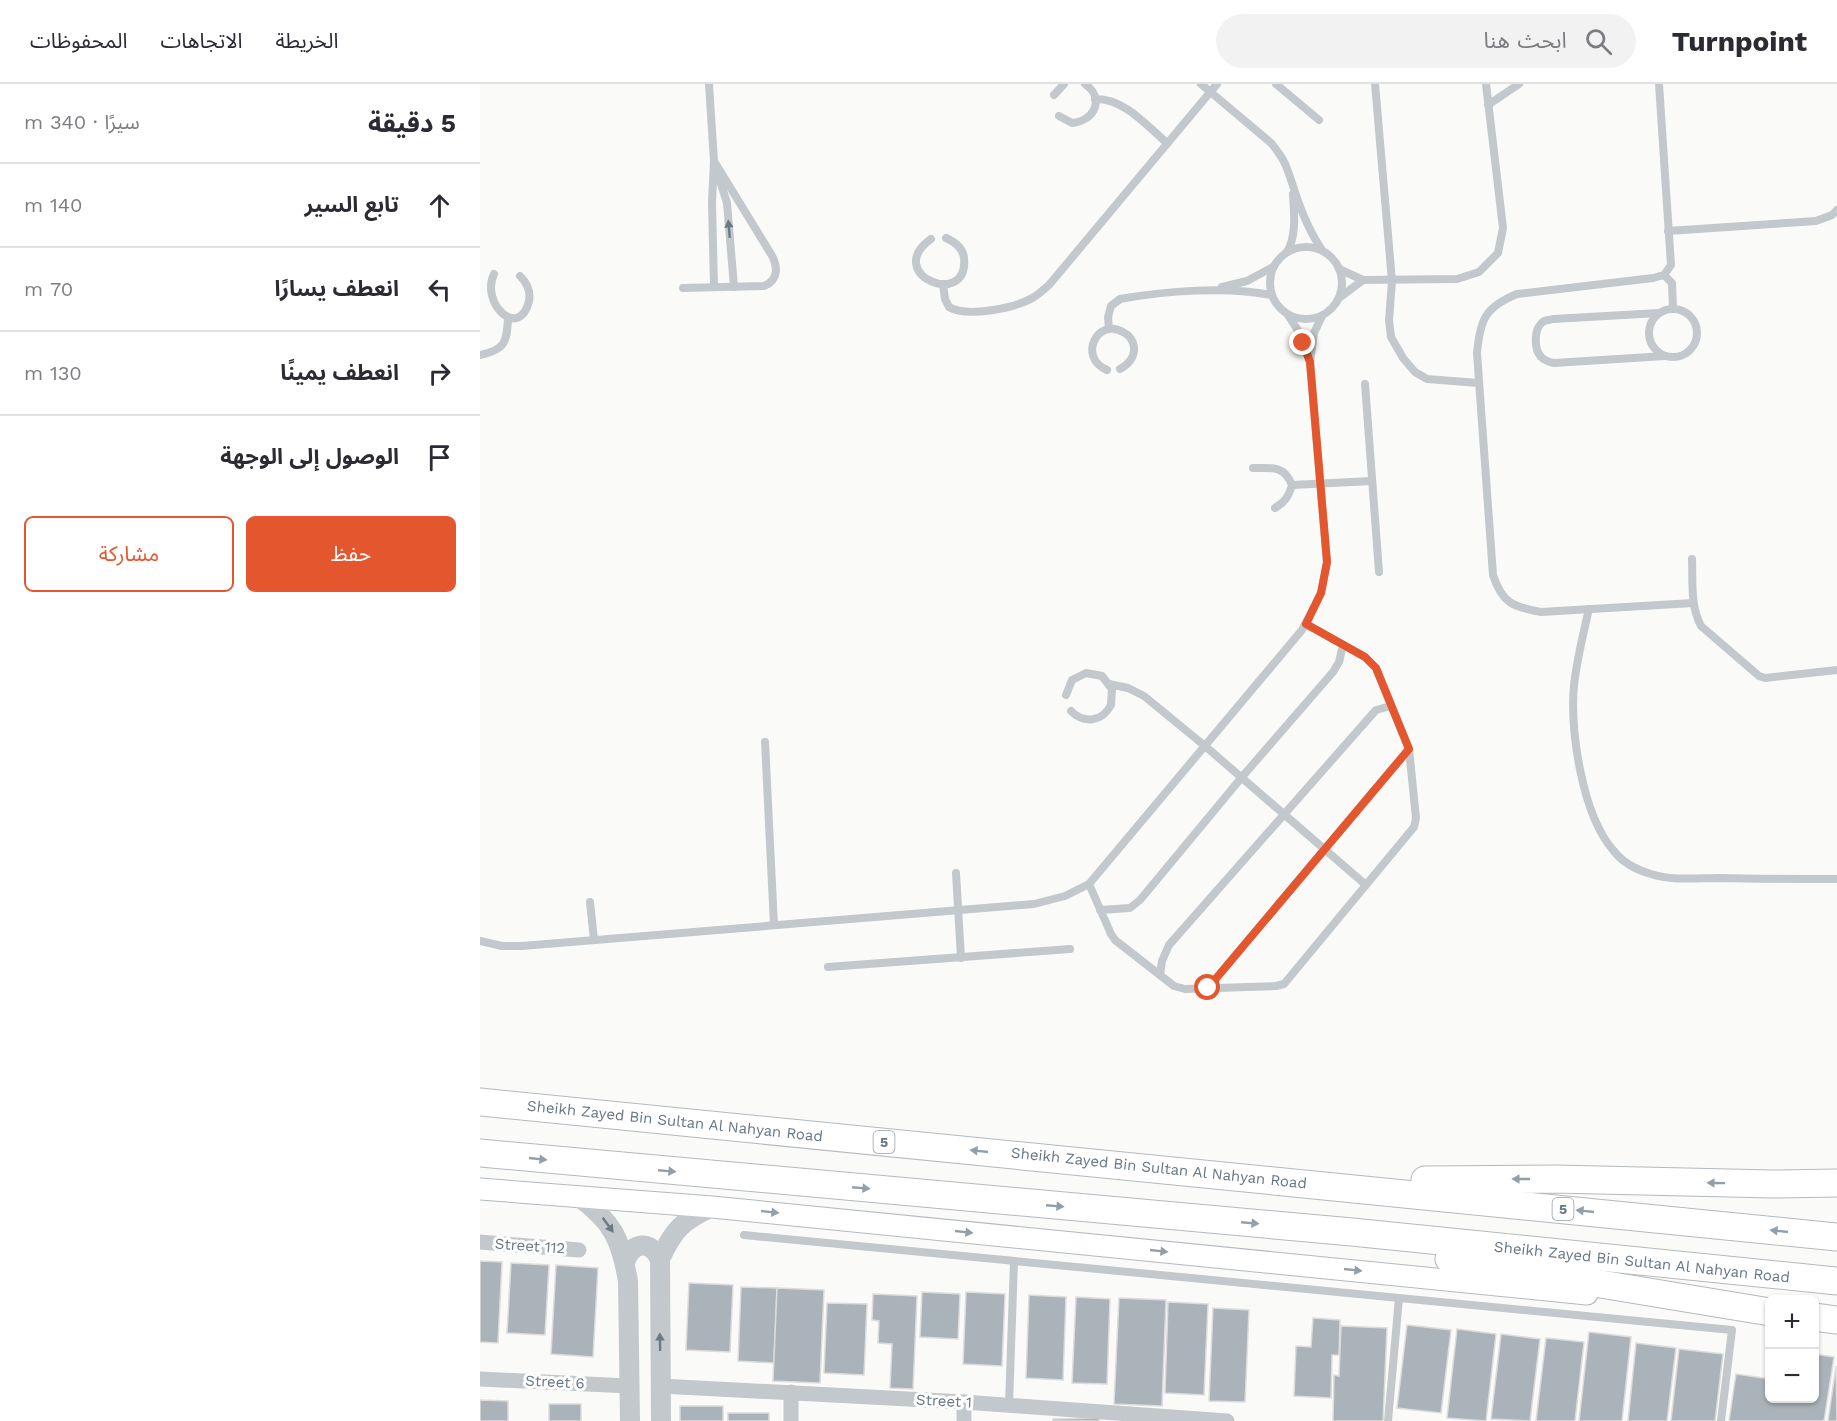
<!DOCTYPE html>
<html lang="ar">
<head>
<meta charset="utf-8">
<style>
	body { margin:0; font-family:"Work Sans","Noto Sans Arabic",sans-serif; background:#f2f2f3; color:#2b2b33; direction:rtl }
	.controls { position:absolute; right:18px; bottom:18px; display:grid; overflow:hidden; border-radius:9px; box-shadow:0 2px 4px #0004 }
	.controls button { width:54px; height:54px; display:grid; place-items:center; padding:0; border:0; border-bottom:2px solid #e1e1e2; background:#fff; color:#2b2b33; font:30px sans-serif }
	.stop { position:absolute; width:18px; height:18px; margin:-14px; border:4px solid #e4572e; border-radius:50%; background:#fff }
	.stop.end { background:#e4572e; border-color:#fff; box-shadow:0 2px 6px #0008 }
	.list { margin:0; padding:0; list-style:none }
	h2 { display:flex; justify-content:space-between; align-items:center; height:78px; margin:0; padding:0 24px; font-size:26px }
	h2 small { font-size:20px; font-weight:400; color:#7c7c81 }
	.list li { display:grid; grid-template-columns:39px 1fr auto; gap:18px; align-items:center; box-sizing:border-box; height:84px; padding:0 24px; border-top:2px solid #e1e1e2 }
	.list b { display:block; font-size:22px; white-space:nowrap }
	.list em { font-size:20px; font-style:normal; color:#7c7c81 }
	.actions { display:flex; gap:12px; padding:18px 24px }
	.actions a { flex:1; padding:14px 0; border:2px solid #e4572e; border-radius:9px; text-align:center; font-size:21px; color:#e4572e }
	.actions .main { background:#e4572e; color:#fff }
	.icon { flex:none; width:33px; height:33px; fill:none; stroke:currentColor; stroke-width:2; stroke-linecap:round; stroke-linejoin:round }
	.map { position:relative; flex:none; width:1357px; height:1337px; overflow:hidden; direction:ltr }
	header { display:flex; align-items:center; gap:36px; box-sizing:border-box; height:84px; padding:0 30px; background:#fff; border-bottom:2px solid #e1e1e2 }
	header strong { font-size:28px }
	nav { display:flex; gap:33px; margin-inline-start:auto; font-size:21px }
	.search { width:420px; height:54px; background:#f2f2f3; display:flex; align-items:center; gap:15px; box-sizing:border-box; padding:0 21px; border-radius:33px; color:#7c7c81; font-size:22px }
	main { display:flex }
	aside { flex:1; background:#fff }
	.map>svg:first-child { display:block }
</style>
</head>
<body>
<header>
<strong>Turnpoint</strong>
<div class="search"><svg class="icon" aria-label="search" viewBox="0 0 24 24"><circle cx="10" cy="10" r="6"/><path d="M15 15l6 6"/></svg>ابحث هنا</div>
<nav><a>الخريطة</a><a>الاتجاهات</a><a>المحفوظات</a></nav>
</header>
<main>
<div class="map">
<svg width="1357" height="1337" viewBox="0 0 1357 1337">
	<rect width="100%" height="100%" fill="#fafaf8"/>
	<g fill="#aab3b9" stroke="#dcdcda" stroke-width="1.5">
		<path d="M0,1177l22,1 -4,81 -18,-1z"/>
		<path d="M31,1179l38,2 -4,70 -38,-2z"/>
		<path d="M76,1181l42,3 -5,89 -42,-3z"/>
		<path d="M209,1199l44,2 -3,67 -44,-2z"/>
		<path d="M261,1203l36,1 -3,75 -36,-2z"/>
		<path d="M297,1204l47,2 -4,93 -47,-2z"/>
		<path d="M442,1208l38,2 -2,45 -38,-2z"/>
		<path d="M486,1208l39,2 -3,72 -39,-2z"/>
		<path d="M393,1210l44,2 -4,93 -23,-1 2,-44 -14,-1 1,-22 -7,-1z"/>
		<path d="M549,1211l37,2 -3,83 -37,-2z"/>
		<path d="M596,1213l34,2 -3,85 -35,-1z"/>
		<path d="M639,1214l47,2 -4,106 -48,-2z"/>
		<path d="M688,1218l40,2 -4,91 -39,-2z"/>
		<path d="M347,1219l40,1 -3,71 -40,-2z"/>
		<path d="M733,1224l36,2 -4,92 -36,-1z"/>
		<path d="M833,1234l27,2 -1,35h-7l-1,43 -37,-2 2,-50 15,1z"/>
		<path d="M927,1241l44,5 -10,83 -44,-5z"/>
		<path d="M861,1242l46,2 -4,93h-50l1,-46 5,1z"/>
		<path d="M977,1245l39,5 -10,87 -39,-3z"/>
		<path d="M1109,1248l42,5 -9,84h-43z"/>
		<path d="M1021,1250l39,5 -10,82 -39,-2z"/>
		<path d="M1066,1254l38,4 -9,79h-39z"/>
		<path d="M1156,1259l40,5 -9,73h-39z"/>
		<path d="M1199,1265l44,5 -8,67h-44z"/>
		<path d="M1334,1270l20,3 -10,64h-95l7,-47 34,5v19h44z"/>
		<path d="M1356,1282l1,55h-9z"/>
		<path d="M0,1316l28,1v20h-28z"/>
		<rect x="69" y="1320" width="32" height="17"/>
		<rect x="200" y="1322" width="43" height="15"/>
		<rect x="248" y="1329" width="41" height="8"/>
		<path d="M619,1334v3h-46v-2z"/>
	</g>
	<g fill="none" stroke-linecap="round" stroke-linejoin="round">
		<g stroke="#b3babf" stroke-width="23">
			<path id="secondary" d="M0,1105l232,18 875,87"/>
		</g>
		<g stroke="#b4b9bd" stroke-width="29">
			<g id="motorway">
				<path d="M0,1018l1357,135"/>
				<path d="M0,1069l872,79 485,49"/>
				<path d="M945,1096l130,-1 218,5 64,-1"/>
				<path d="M969,1175l321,53"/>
				<path d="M1334,1233l23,3"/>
			</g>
		</g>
		<g stroke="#c3c8cc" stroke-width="8">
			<path d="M229,0l5,77 -2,41 2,85"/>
			<path d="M721,0l70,59c15,18 16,25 23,46 7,22 15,42 28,61"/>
			<path d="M796,0l43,36"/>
			<path d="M895,0l17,197 -3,39 2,17 12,21 12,14 12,7 52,4"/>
			<path d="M1179,0l12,181 -7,10 -11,3 -136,16c-32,13 -37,26 -40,59l16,222c9,28 20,32 48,37l152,-9"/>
			<path d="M574,11l10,-11"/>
			<path d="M615,15c29,-1 52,27 72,44"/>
			<path d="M1008,21l31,-21"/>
			<path d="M579,32l13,7c23,-2 33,-25 13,-39"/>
			<path d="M237,87l10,32 7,84"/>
			<path d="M1188,147l148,-10 16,-6 5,-5"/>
			<path d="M451,155c-49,35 38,71 33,19 -1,-10 -9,-16 -18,-20"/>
			<circle cx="826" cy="199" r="36"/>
			<path d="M807,168c10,-17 7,-39 6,-58"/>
			<path d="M859,185l24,11 94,-1 22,-7 19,-19 5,-25 -17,-144"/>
			<path d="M14,190c-14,29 25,67 35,27 2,-10 -2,-18 -9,-25"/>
			<path d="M1184,191l8,8 1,26"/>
			<path d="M463,200l2,15 4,8c18,11 67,1 85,-10 5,-3 10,-8 15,-12l168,-201"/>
			<path d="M742,203l25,-6 26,-14"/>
			<path d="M203,204l81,-2c15,-6 14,-20 7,-32l-57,-93"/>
			<path d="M859,214l24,-18"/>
			<circle cx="1193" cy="249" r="24"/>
			<path d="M1179,229l-106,6c-3,1 -7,1 -9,2 -11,7 -10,28 -3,36 4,4 8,5 13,6l111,-7"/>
			<path d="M808,231l11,17 11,29"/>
			<path d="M629,245l-1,-12 3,-11 9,-7c45,-8 107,-13 151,-4"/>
			<path d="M0,271c25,-5 27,-13 28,-37"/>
			<path d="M627,286c-30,-13 -9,-53 16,-38 6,3 10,8 11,15 1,10 -6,18 -14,22"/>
			<path d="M885,300l14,188"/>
			<path d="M773,384c19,0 31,-3 39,17 -3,11 -7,17 -17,23"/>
			<path d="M812,401l80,-4"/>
			<path d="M1212,475c1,23 -2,46 9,67l58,50 6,2 72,-8"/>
			<path d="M1109,525c-6,25 -12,50 -15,76 -4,46 8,129 39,165 9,12 24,20 38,24 21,7 46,4 68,4 39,1 79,1 118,1"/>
			<path d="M629,600l19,4 16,8 61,50 161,139"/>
			<path d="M586,611l6,-15 14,-7 16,3 10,13 -1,16c-9,17 -27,19 -40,6"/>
			<path d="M285,658l9,183"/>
			<path d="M476,789l5,85"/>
			<path d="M609,800l22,50 4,6 59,46 11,3 91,-3 8,-2 130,-157 2,-9 -7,-69 -33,-81 -11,-11 -59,-33"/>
			<path d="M110,818l4,38"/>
			<path d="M620,826l30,-2 10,-8 102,-123 91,-105 6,-10 4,-17"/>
			<path d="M0,857l22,5h20l512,-42 31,-8 24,-12 213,-254 19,-37 6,-30 -17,-201 4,-29 8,-17"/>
			<path d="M348,883l242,-18"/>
			<path d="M680,891l2,-14 7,-16 207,-235 15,-4"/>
			<path d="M728,904l201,-239"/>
			<path d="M264,1151l988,95 -11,91"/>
			<path d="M529,1321l5,-144"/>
			<path d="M908,1337l11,-123"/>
		</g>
		<g stroke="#c3c8cc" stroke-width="15">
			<path d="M0,1158l99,8"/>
			<path d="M0,1295l149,7"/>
			<path d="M181,1302l303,16 263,19"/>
			<path d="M484,1318v19"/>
			<path d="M311,1337v-29"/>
		</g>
		<g stroke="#c3c8cc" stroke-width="20">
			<path d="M99,1113c34,25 42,43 49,84l2,140"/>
			<path d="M145,1178c8,-21 25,-22 35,-3"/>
			<path d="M181,1337l-1,-162c14,-30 22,-38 52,-52"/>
		</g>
		<use href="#secondary" stroke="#fff" stroke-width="21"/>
		<use href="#motorway" stroke="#fff" stroke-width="27"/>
	</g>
	<defs><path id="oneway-solid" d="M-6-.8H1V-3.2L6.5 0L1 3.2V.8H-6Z" transform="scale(1.5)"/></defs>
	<g fill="#6a7a87">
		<use href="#oneway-solid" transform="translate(249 145) rotate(-95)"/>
		<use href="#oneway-solid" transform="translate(128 1141) rotate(54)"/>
		<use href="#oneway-solid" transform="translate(180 1258) rotate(-91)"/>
	</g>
	<g fill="#939fa8">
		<use href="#oneway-solid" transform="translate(499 1067) rotate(-174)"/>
		<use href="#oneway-solid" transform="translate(58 1075) rotate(6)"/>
		<use href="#oneway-solid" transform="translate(187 1087) rotate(5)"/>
		<use href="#oneway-solid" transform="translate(1041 1095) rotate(180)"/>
		<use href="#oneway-solid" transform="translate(1236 1099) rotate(-179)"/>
		<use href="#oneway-solid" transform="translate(381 1104) rotate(5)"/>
		<use href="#oneway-solid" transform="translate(575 1122) rotate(5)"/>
		<use href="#oneway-solid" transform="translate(1105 1127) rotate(-174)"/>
		<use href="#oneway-solid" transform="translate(290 1128) rotate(6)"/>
		<use href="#oneway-solid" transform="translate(770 1139) rotate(5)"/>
		<use href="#oneway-solid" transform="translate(1299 1147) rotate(-174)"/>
		<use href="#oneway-solid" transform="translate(484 1148) rotate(6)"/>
		<use href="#oneway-solid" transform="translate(679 1167) rotate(6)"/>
		<use href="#oneway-solid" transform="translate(873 1186) rotate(6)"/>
	</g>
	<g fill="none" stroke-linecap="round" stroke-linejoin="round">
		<path stroke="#e4572e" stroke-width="8" d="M728,904l201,-239 -33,-81 -11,-11 -59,-33 15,-31 6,-31 -17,-200 -7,-19"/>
	</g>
	<g text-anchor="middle" stroke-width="6" stroke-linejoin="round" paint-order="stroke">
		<g fill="#fff" stroke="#939fa8" stroke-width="1.5">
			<rect x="393.5" y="1047" width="21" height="22" rx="4.5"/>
			<rect x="1072.5" y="1114" width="21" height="22" rx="4.5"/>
		</g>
		<g font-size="14" font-weight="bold" fill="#657683">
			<text x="404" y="1063">5</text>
			<text x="1083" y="1130">5</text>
		</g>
		<g font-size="15" fill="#657683" stroke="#fff">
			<text transform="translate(195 1037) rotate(6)" y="5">Sheikh Zayed Bin Sultan Al Nahyan Road</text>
			<text transform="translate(679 1084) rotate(6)" y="5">Sheikh Zayed Bin Sultan Al Nahyan Road</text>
			<text transform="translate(50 1162) rotate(4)" y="5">Street 112</text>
			<text transform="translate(1162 1178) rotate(6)" y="5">Sheikh Zayed Bin Sultan Al Nahyan Road</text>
			<text transform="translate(75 1298) rotate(3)" y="5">Street 6</text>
			<text transform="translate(464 1317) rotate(3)" y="5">Street 1</text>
		</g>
	</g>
</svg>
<div class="controls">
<button>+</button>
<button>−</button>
</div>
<div class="stop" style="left:728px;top:904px"></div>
<div class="stop end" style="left:823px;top:259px"></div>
</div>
<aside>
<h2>5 دقيقة<small>سيرًا · 340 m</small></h2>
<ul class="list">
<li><svg class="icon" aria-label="ahead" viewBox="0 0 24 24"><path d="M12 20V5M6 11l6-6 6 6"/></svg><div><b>تابع السير</b></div><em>140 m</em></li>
<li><svg class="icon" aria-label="left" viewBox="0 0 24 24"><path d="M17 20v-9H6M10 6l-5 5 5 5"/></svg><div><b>انعطف يسارًا</b></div><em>70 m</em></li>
<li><svg class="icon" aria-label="right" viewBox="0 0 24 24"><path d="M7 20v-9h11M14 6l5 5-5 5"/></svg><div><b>انعطف يمينًا</b></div><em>130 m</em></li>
<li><svg class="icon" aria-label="arrive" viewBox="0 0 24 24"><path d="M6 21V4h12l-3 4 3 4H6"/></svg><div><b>الوصول إلى الوجهة</b></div></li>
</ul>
<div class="actions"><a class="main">حفظ</a><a>مشاركة</a></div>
</aside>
</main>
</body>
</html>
